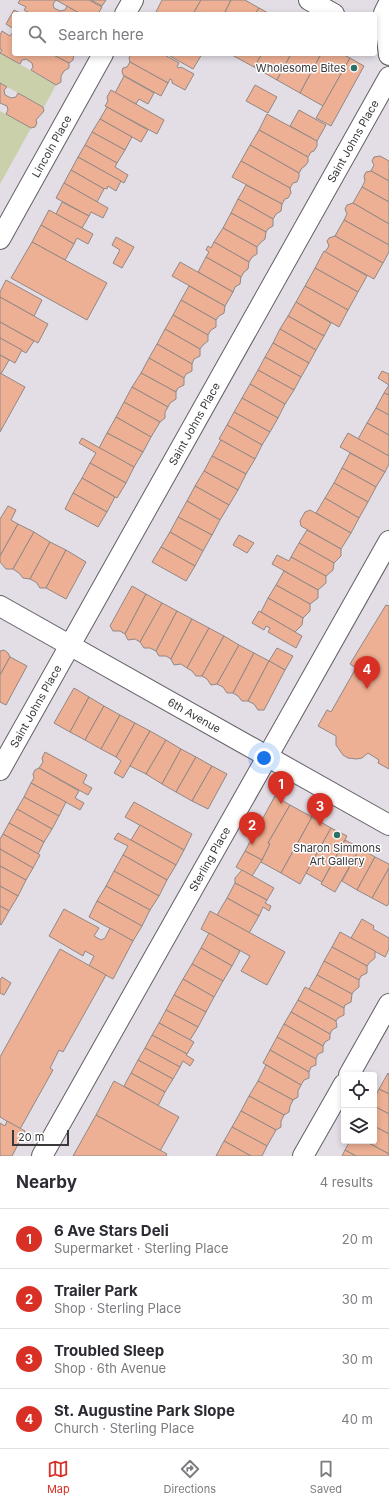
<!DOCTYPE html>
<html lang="en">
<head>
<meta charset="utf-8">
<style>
	body { margin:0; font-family:Inter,sans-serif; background:#f7f7f7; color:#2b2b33 }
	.controls { position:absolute; right:12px; bottom:12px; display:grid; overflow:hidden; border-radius:4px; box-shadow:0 2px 6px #0003 }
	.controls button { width:36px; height:36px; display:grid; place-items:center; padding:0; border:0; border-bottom:1px solid #e1e1e2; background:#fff; color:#2b2b33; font:20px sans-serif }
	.scale { position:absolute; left:12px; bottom:10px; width:57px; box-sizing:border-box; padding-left:4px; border:2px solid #3a383b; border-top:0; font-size:11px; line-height:14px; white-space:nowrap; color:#3a383b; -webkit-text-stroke:3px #fff; paint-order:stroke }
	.you { position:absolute; left:264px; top:758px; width:14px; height:14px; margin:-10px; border:3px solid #fff; border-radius:50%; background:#1a73e8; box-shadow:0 0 0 6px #1a73e833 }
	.badge { display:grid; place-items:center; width:26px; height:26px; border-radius:50%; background:#d93025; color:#fff; font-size:13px; font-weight:700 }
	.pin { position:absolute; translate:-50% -33px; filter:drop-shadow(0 1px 2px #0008) }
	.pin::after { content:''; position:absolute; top:21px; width:14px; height:12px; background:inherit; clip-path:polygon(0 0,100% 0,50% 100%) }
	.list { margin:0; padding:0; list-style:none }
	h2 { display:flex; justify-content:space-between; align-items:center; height:52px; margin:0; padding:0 16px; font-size:17px }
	h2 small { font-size:13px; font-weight:400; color:#7c7c81 }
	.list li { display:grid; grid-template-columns:26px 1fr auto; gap:12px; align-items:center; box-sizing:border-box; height:60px; padding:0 16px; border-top:1px solid #e1e1e2 }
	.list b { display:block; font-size:15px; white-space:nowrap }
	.list p { margin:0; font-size:13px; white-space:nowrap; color:#7c7c81 }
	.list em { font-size:13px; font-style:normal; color:#7c7c81 }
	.icon { flex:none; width:22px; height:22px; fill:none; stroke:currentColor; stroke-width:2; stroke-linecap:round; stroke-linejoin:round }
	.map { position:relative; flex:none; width:389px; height:1156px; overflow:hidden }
	.search { position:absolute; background:#fff; box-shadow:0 2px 6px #0003; left:12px; right:12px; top:12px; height:44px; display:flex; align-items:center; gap:10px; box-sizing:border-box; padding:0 14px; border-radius:4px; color:#7c7c81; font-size:15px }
	.sheet { height:292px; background:#fff }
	nav { display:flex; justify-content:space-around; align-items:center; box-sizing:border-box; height:56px; border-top:1px solid #e1e1e2; background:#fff; font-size:11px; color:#7c7c81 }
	nav a { display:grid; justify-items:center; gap:2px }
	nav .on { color:#d93025 }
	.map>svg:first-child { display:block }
</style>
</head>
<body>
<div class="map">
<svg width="389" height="1156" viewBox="0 0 389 1156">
	<rect width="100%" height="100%" fill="#e3dde5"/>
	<g fill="#cad0a9">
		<path d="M0,53l56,32 -12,22 -44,-24z"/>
		<path d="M0,111l31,17 -31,56z"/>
	</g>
	<g fill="#edb094" stroke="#918885">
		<path d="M20,0h36l-3,4 1,4 6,3 5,-1 2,-4 14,8h-50l-7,-4 2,-3 -8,-4z"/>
		<path d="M56,0h33l13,7 -4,7h-17z"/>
		<path d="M91,0h15l-4,6z"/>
		<path d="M162,0h39l-8,14h-38z"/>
		<path d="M201,0h30l-7,14h-31z"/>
		<path d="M231,0h14l14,8 -4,6h-31z"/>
		<path d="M259,8l11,6h-15z"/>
		<path d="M14,10l8,4h-8v15l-8,-5z"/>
		<path d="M2,31l8,5 3,-4 1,1v21h38l17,9v5l-5,3 -3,5v6l-5,3 -25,-15 2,-3 -1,-4 -6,-4 -4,1 -2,4 -20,-11 2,-3 -2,-1v-14z"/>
		<path d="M52,54h22l-1,6 -4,3z"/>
		<path d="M131,54h32l16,9 -2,4 2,1 2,-1 13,7 -9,16 -13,-7v-3l-2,-1 -2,4 -38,-21 -1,-4z"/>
		<path d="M171,54h31l-9,15 -23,-13z"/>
		<path d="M233,54h29l-8,13 -22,-12z"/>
		<path d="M262,54h29l-14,26 -23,-13z"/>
		<path d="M291,54h30l-21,39 -23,-13z"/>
		<path d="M321,54h21l8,4 -27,48 -23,-13z"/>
		<path d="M350,58l14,8 -33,60 -15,-8z"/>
		<path d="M130,62l38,21 -7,13 -38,-21 -1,-4 1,-3 4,-1z"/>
		<path d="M124,76l30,17 -6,11 -9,-5 -3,5 -21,-11z"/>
		<path d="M0,83l7,4 -3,3 1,5 6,3 5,-1 2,-4 25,14 1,4 -8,9 1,3 -2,4 -4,1 -25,-14 2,-4 -1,-4 -7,-3z"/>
		<path d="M255,85l22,12 -9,16 -22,-12z"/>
		<path d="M111,90l53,30 -7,14 -52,-28 3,-5 -1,-4z"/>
		<path d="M107,107l41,23 -7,12 -41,-23z"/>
		<path d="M299,110l27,15 -9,16 -27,-15z"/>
		<path d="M267,114l50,27v5l-3,5 -3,1 -3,5 -49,-27z"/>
		<path d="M100,119l32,18 -7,13 -33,-18z"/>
		<path d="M259,130l49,27v5l-3,4 -3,2 -3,5 -49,-28z"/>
		<path d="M92,132l33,18 -8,13 -32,-18z"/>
		<path d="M85,145l32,18 -2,4 13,8 -4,8 -46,-26z"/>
		<path d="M250,145l49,28v4l-2,5 -4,1 -3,5 -49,-27z"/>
		<path d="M380,156l9,5v20l-18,-10 3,-6 -2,-4 2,-4z"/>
		<path d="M78,157l43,24 -5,10 -8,-5 -1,3 -2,-1 -1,1 -33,-19z"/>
		<path d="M241,161l49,27 1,5 -3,5 -3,1 -3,5 -50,-27z"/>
		<path d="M71,170l33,19 -7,13 -33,-19z"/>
		<path d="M371,171l18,10v21l-27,-15 3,-6 -1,-5 2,-4z"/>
		<path d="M64,183l44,25 -5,10 -12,-6 -2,4 -33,-18z"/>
		<path d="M246,185l36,19 -1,7 -5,3 -3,5 -35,-20z"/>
		<path d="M362,187l27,15v22l-36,-21z"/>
		<path d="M238,199l35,20v7l-5,3 -2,3 -35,-19z"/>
		<path d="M62,202l27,14 -7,12 -26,-14z"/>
		<path d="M353,203l36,21v21l-45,-25 3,-6 -2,-5 2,-4z"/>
		<path d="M49,210l44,24 -5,10 -11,-6 -3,6 -33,-19z"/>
		<path d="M231,213l35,19 -1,7 -5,4 -3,4 -34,-19z"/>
		<path d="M344,220l45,25v7l-6,11 -48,-27z"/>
		<path d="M41,225l33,19 -9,16 -33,-18z"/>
		<path d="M223,228l34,19v7l-5,3 -3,5 -35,-20z"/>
		<path d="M335,236l48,27 -9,16 -49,-27 4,-6 -2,-5 2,-3z"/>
		<path d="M116,237l18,10 -12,21 -9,-5 7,-13 -8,-5z"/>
		<path d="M32,242l75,41 -20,37 -76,-42z"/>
		<path d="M214,242l35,20 -1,7 -4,3 -3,5 -35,-20 3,-5 -3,-2 2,-4 3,2z"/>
		<path d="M324,251l43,25 -9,16 -43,-24z"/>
		<path d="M206,257l35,20 -1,7 -5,3 -2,5 -35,-20z"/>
		<path d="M180,262l53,30 -8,14 -53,-30z"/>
		<path d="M315,268l43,24 -10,18 -43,-24z"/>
		<path d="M6,280l36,20 -8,16 -34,-19v-5z"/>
		<path d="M189,286l36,20 -1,7 -5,3 -3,4 -35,-20z"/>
		<path d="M305,286l43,24 -9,17 -43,-25z"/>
		<path d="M0,297l48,27 -10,19 -38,-21z"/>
		<path d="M181,300l35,20v7l-5,3 -3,5 -35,-20z"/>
		<path d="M296,302l35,21 -7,13 -36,-20z"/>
		<path d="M173,315l35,20v6l-5,4 -3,4 -35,-20z"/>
		<path d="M288,316l36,20 -8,14 -36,-21z"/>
		<path d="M0,322l34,19 -8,12 -26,-15z"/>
		<path d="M165,329l35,20v7l-6,3 -2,5 -35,-20z"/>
		<path d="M280,329l36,21 -7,13 -36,-20z"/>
		<path d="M0,338l22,12 -7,13 -15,-8z"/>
		<path d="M273,343l36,20 -8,14 -36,-20z"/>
		<path d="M157,344l35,20v7l-6,3 -2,4 -35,-20z"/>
		<path d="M0,355l9,5 -8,14 -1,-1z"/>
		<path d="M265,357l36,20 -7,13 -36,-20z"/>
		<path d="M149,358l35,20v7l-6,3 -2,4 -35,-19z"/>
		<path d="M258,370l36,20 -9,14 -35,-20z"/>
		<path d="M382,371l7,3v21l-5,-2 5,-8 -11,-7z"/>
		<path d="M0,373l25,14 -25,45z"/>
		<path d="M141,373l35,19v7l-6,4 -2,4 -36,-20z"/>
		<path d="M250,384l35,20 -7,14 -36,-20z"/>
		<path d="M132,387l36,20 -3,5v6l-5,4 -36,-20z"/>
		<path d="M384,393l5,2v20l-13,-7z"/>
		<path d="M242,398l36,20 -8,14 -36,-20z"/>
		<path d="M124,402l36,20 -9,15 -35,-20z"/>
		<path d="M376,408l13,7v20l-22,-12z"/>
		<path d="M234,412l36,20 -8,13 -35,-20z"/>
		<path d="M116,417l35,20 -8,15 -36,-19z"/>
		<path d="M367,423l22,12v21l-31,-17z"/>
		<path d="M227,425l35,20 -7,14 -36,-20z"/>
		<path d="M107,433l36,19 -9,15 -35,-19z"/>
		<path d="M348,433l41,23v8l-4,8 -45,-25z"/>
		<path d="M82,438l52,29 -8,16 -36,-20 6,-10 -17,-10z"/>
		<path d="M221,440l34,19 -9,15 -34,-18z"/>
		<path d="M350,453l35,19 -9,15 -34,-19z"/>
		<path d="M212,456l34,18 -8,16 -34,-19z"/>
		<path d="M90,463l36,20 -9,15 -35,-20z"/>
		<path d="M342,468l34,19 -8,15 -34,-19z"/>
		<path d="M204,471l34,19 -9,15 -34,-19z"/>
		<path d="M82,478l33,19 -8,15 -34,-19z"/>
		<path d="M334,483l34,19 -9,16 -34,-20z"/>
		<path d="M195,486l34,19 -9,15 -33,-19z"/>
		<path d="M73,493l34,19 -9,15 -33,-18z"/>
		<path d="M325,498l34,20 -8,15 -35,-20z"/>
		<path d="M187,501l33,19 -8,15 -34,-18z"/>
		<path d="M8,506l8,4 -5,10 7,4 -18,32v-37z"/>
		<path d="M310,510l41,23 -10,16 -40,-23 -1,-5 5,-9z"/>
		<path d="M178,517l34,18 -9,16 -33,-19z"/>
		<path d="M18,524l16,8 -21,37h-7l-6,-7v-6z"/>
		<path d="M307,530l34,19v7l-7,7 -35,-20z"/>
		<path d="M34,532l16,10 -20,37 -7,-1 -4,-5 -6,-4z"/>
		<path d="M170,532l33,19 -8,15 -34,-19z"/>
		<path d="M239,535l15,8 -7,10 -14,-8z"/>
		<path d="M50,542l16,8 -20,38h-6l-4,-6 -6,-3z"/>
		<path d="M299,543l35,20 -1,7 -7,6 -35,-19z"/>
		<path d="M161,547l34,19 -9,15 -34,-19z"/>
		<path d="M66,550l20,12 -20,37 -20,-11z"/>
		<path d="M277,555l12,6 2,-4 35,19v7l-8,7 -46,-26z"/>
		<path d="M284,571l34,19v8l-8,6 -34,-19z"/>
		<path d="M276,585l34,19v7l-7,7 -35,-20z"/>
		<path d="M132,586l14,8 -21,40 -5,-3h-7l-3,-5z"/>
		<path d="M146,594l16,9 -22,39 -5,-3 -7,1 -3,-6z"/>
		<path d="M268,598l35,20 -1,7 -7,7 -34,-20z"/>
		<path d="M162,603l15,8 -21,40 -6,-3h-6l-4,-6z"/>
		<path d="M386,605l3,1v163l-11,-6 1,-3 -11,-7 -6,5 -5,1 -9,-1 -5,-3 -7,-10v-9l-18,-10 9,-16 4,2 25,-44 -6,-4z"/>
		<path d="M177,611l15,8 -21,40 -5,-3h-7l-3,-5z"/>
		<path d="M259,611l43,25 -6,12 -28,-16 2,-4 -4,-2 -2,4 -12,-7z"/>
		<path d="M192,619l17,9 -22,40 -6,-4 -7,1 -3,-6z"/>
		<path d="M209,628l15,8 -22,40h-6l-4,-5 -5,-3z"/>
		<path d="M224,636l15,9 -22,39 -6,1 -4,-6 -5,-3z"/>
		<path d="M239,645l15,8 -21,40h-6l-4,-6 -6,-3z"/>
		<path d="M277,648l16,8 -8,14 -16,-9z"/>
		<path d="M4,650l4,3 2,4 -10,18v-24z"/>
		<path d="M254,653l15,8 -21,40h-6l-4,-5 -5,-3z"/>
		<path d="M10,657l17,9 -21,39 -6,-3v-27z"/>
		<path d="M269,661l16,9 -21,40h-6l-4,-6 -6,-3z"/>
		<path d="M74,688l15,9 -19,35 -16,-9z"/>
		<path d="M89,697l15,9 -19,34 -15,-8z"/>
		<path d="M104,706l16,9 -19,34 -16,-9z"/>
		<path d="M120,715l15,8 -19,34 -15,-8z"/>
		<path d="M135,723l15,8 -27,47 -9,-5 7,-12 -5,-4z"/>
		<path d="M150,731l16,9 -20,34 -16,-8z"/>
		<path d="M166,740l15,9 -19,35 -16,-10z"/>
		<path d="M181,749l15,8 -20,35 -14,-8z"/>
		<path d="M45,752l42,23 -4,8 9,5 -4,7 -49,-27 4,-6 -1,-4z"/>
		<path d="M196,757l16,9 -20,35 -16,-9z"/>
		<path d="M212,766l15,8 -19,35 -16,-8z"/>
		<path d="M39,768l40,23 -4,7 9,5 -4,7 -49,-27 3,-5 -1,-4 2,-4z"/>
		<path d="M31,783l35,19 -7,14 -35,-19z"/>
		<path d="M275,796l15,9 -22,38 2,1 -8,16 -17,-9z"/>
		<path d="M24,797l35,19 -7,13 -35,-20z"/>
		<path d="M134,802l58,32 -8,16 -59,-33z"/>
		<path d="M290,805l22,12 -31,56 -20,-11 9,-18 -2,-1z"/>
		<path d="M17,809l35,20 -8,13 -35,-19z"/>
		<path d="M312,817l19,11 -31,56 -19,-11z"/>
		<path d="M9,823l35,19 -6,12 -35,-20z"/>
		<path d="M140,825l44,25 -8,15 -45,-25z"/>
		<path d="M331,828l16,8 -25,46 -16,-9z"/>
		<path d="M118,833l58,32 -9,15 -44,-25 5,-9 -14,-7z"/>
		<path d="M3,834l37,21 -7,13 -33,-19v-10z"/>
		<path d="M345,840l15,8 -25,44 -14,-8z"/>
		<path d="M360,848l15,9 -18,33 -15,-9z"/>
		<path d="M0,849l33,19 -7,12 -26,-14z"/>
		<path d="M245,851l17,9 -10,16 -16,-9z"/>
		<path d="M123,855l44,25 -8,16 -45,-25z"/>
		<path d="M375,857l14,7v4l-17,30 -15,-8z"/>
		<path d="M0,866l26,14 -8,16 -18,-10z"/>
		<path d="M389,868v35l-2,3 -15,-8z"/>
		<path d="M242,870l32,18 -7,12 -32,-17v-5z"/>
		<path d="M114,871l45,25 -9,14 -44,-24z"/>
		<path d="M235,883l32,17 -2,3 6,3 -2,5 -6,-4 -4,9 -32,-18z"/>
		<path d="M0,886l18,10 -9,15 -9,-5z"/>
		<path d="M106,886l44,24 -8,16 -45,-25z"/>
		<path d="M227,898l32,18 -10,17 -32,-18z"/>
		<path d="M97,901l45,25 -9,15 -44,-24z"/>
		<path d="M0,906l9,5 -8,14 -1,-1z"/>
		<path d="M64,909l35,19 -5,8 7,4 4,-2 5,-10 23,13 -20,38 -24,-13 5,-10 -9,-5 -2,5 -34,-20z"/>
		<path d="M210,911l75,41 -18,33 -26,-14 9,-15 -49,-27z"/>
		<path d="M362,919l12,7 -1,3 16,9v11l-4,8 -34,-19z"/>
		<path d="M340,932l35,19v7l-5,4 -3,4 -35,-19z"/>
		<path d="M209,933l31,18 -8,15 -31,-18z"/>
		<path d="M332,947l35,19v7l-6,3 -2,4 -35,-19z"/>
		<path d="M201,948l31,18 -9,15 -31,-17z"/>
		<path d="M60,949l46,26 -43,77 -4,-2 -9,18 3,2 -33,59 -20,-12v-60z"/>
		<path d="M324,961l35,19v7l-5,4 -2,3 -35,-19z"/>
		<path d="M192,964l31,17 -9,16 -31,-18z"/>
		<path d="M317,975l35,19 -1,8 -6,3 -1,3 -35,-19z"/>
		<path d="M2,977l9,6 -7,12 -4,-2v-13z"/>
		<path d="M183,979l31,18 -8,15 -32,-17z"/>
		<path d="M305,987l39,21v7l-6,3 -2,3 -38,-21z"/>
		<path d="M174,995l32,17 -8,15 -32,-17z"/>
		<path d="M298,1000l38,21 1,6 -5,3 -2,4 -39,-22z"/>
		<path d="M166,1010l32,17 -8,13 -31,-17z"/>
		<path d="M291,1012l39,22v5l-5,3 -2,4 -39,-22z"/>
		<path d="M159,1023l35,19 -7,12 -35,-19z"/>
		<path d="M284,1024l39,22v6l-5,2 -2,5 -39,-22z"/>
		<path d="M152,1035l35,19 -1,1 8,5 -4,6 -7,-5 -3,6 -35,-19z"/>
		<path d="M277,1037l39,22v6l-5,2 -2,5 -39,-22z"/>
		<path d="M145,1048l35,19 -7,12 -35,-19z"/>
		<path d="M270,1050l39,22v6l-5,2 -3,5 -38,-22z"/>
		<path d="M138,1060l35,19 -8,13 -34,-19z"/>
		<path d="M266,1065l35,20 -3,6v6l-5,3 -35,-19z"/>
		<path d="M131,1073l34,19 -7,14 -34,-20z"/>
		<path d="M388,1073l1,1v20l-10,-5z"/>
		<path d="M114,1081l65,36 -19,34 -64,-36z"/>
		<path d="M258,1081l35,19 -3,6 -1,6 -5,3 -35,-19z"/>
		<path d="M379,1089l10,5v20l-15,-8v-7z"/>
		<path d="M249,1096l35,19 -3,6v6l-5,3 -35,-19z"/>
		<path d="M374,1106l15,8v20l-15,-8z"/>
		<path d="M241,1111l35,19 -9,16 -35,-19z"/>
		<path d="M96,1115l71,39 -1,2h-93z"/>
		<path d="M7,1121l18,10 -13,25h-12v-33l5,3z"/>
		<path d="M374,1126l15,8v20l-24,-13h9z"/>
		<path d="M232,1127l35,19 -5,10h-11l-27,-15z"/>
		<path d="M224,1141l27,15h-35z"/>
		<path d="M350,1141h15l24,13v2h-33l-11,-6z"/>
		<path d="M345,1150l11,6h-14z"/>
	</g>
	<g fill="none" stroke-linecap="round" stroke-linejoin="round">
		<g stroke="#635f65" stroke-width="22">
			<g id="minor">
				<path d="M309,0l25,14"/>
				<path d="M389,3l-5,10 5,42"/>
				<path d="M125,14l8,-14"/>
				<path id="s1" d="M0,239l103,-185"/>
				<path id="s2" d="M0,606l389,219"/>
				<path id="s3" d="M0,770l389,-693"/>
				<path d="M349,1075l40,-71"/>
				<path id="s4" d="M42,1156l347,-615"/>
				<path d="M303,1156l41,-72"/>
			</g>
		</g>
		<use href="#minor" stroke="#fff" stroke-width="20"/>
	</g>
	<g fill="#2b7166" stroke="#fff" stroke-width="1.5">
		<circle cx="354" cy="68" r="4"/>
		<circle cx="337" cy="835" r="4"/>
	</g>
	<g text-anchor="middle" stroke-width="3" stroke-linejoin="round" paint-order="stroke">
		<g font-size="11" fill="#3a383b" stroke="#fff" text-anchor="end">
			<text x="346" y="72">Wholesome Bites</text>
			<text x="337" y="852" text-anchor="middle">Sharon Simmons<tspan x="337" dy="13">Art Gallery</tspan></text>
		</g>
		<g font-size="11" fill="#3a383b" stroke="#fff">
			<text dy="4" stroke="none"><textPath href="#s3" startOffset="721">Saint Johns Place</textPath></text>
			<text dy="4" stroke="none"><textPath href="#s1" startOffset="106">Lincoln Place</textPath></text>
			<text dy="4" stroke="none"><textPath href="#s3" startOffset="397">Saint Johns Place</textPath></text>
			<text dy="4" stroke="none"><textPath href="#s3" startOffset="73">Saint Johns Place</textPath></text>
			<text dy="4" stroke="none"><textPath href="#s2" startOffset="223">6th Avenue</textPath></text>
			<text dy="4" stroke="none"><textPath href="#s4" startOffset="341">Sterling Place</textPath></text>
		</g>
	</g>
</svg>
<div class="controls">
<button><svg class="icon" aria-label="locate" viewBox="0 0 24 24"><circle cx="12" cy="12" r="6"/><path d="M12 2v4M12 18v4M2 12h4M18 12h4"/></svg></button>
<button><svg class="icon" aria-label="layers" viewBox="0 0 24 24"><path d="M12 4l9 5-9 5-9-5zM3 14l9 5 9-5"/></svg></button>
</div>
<div class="scale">20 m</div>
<div class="you"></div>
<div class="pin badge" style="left:281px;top:804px">1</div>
<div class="pin badge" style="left:252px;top:845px">2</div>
<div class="pin badge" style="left:320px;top:826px">3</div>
<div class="pin badge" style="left:367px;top:689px">4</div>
<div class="search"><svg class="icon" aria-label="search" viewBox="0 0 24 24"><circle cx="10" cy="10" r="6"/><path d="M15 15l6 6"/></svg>Search here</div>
</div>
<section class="sheet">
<h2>Nearby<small>4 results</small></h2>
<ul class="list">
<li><span class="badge">1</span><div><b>6 Ave Stars Deli</b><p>Supermarket · Sterling Place</p></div><em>20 m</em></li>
<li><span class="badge">2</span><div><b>Trailer Park</b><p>Shop · Sterling Place</p></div><em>30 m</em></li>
<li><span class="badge">3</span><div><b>Troubled Sleep</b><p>Shop · 6th Avenue</p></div><em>30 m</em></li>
<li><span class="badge">4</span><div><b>St. Augustine Park Slope</b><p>Church · Sterling Place</p></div><em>40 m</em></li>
</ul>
</section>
<nav>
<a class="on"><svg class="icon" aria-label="map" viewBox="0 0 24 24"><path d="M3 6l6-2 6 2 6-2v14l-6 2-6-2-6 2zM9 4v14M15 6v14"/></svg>Map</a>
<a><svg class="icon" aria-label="directions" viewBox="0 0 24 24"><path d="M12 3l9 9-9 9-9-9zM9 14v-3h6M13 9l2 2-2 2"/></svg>Directions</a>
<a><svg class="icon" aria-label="saved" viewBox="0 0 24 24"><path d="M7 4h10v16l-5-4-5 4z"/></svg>Saved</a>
</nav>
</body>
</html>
